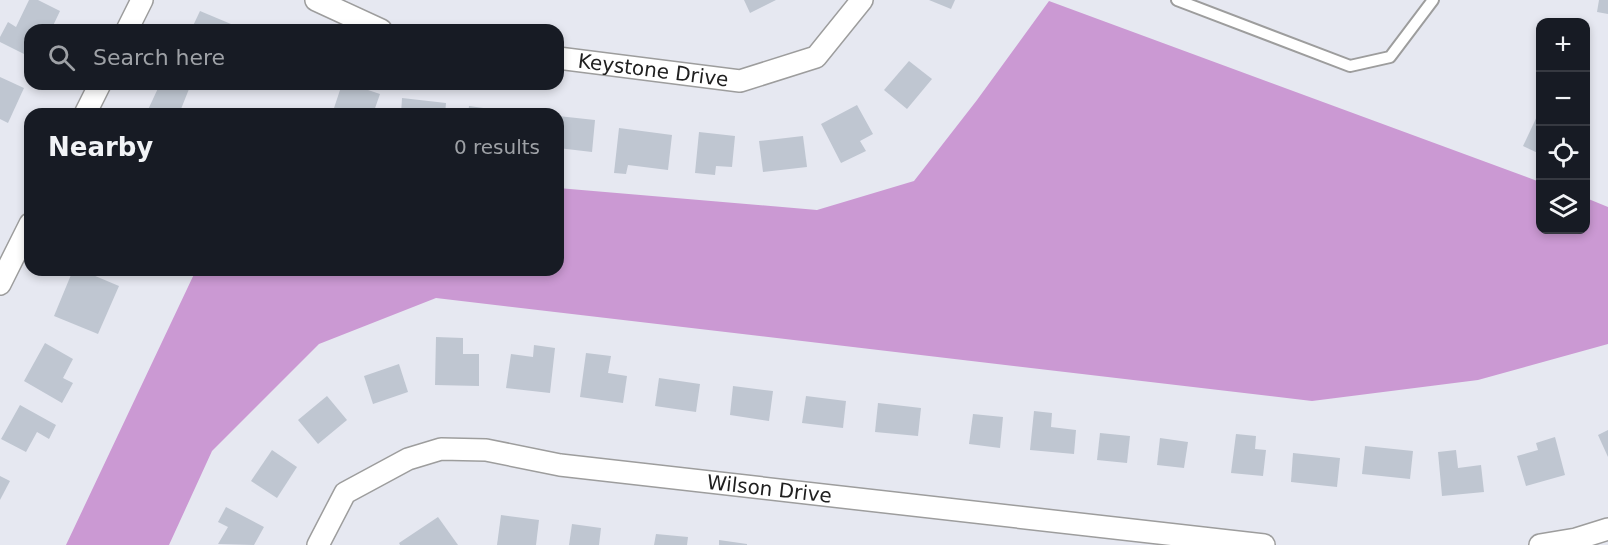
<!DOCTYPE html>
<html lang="en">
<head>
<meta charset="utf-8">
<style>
	body { margin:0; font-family:"DejaVu Sans",sans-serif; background:#242831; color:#f1f3f6 }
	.controls { position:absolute; right:18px; top:18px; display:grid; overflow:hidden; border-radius:12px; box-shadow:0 3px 9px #0003 }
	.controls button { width:54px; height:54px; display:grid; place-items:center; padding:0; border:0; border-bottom:2px solid #363941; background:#171b24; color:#f1f3f6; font:30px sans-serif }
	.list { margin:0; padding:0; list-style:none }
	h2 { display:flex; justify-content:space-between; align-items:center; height:78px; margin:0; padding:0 24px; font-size:26px }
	h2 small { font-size:20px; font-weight:400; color:#9ea1a6 }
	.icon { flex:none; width:33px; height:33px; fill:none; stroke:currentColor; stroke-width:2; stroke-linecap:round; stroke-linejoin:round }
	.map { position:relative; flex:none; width:1608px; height:545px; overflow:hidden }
	.search { position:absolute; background:#171b24; box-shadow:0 3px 9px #0003; left:24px; top:24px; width:540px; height:66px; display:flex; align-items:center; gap:15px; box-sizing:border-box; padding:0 21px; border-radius:18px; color:#9ea1a6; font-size:22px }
	.panel { position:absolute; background:#171b24; box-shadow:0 3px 9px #0003; left:24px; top:108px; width:540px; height:168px; border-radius:18px }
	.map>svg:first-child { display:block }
</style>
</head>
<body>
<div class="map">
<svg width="1608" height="545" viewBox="0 0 1608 545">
	<rect width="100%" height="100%" fill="#e6e8f1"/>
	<path fill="#cb99d3" d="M1049,1l491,181v48h46v-32l22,9v137l-130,36 -166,21 -876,-103 -117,46 -107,107 -43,94h-103l130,-275h362v-82l259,22 97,-29 63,-81z"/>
	<g fill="#bfc6d1">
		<path d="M29,0h9l22,11 -9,19h-21v27l-30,-15v-5l8,-15 8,5z"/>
		<path d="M744,0h32l-26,13z"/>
		<path d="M929,0h26l-4,9z"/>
		<path d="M1599,0h9v14l-11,-2z"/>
		<path d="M200,11l31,13 -3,6h-37z"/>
		<path d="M909,61l23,18 -25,30 -23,-19z"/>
		<path d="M0,77l24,11 -16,35 -8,-4z"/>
		<path d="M160,84h31l-12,30h-33z"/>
		<path d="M342,84h8l30,10 -7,20h-41z"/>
		<path d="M402,98l44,5 -1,11h-44z"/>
		<path d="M857,105l16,29 -13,7 6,10 -25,12 -20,-39z"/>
		<path d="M469,106l49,7v1h-50z"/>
		<path d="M1540,110v44l-17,-8z"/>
		<path d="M558,116l37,4 -3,32 -34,-4z"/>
		<path d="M619,128l53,7 -4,35 -40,-5 -2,9 -12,-1z"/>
		<path d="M699,132l36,4 -3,31 -16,-1 -1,9 -20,-2z"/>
		<path d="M803,136l4,31 -44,5 -4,-31z"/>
		<path d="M73,270h8l38,16 -21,48 -44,-18z"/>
		<path d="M436,337l27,1v16h16v32l-44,-1z"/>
		<path d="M45,343l28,16 -10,19 10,5 -11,20 -38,-22z"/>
		<path d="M534,345l21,3 -5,45 -44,-5 5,-34 22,3z"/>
		<path d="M586,353l25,3 -3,17 19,3 -4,27 -43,-6z"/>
		<path d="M399,364l9,28 -35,12 -9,-28z"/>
		<path d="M659,378l41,6 -4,28 -41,-6z"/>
		<path d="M733,386l40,5 -4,30 -39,-6z"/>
		<path d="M327,396l20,24 -29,24 -20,-24z"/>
		<path d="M806,396l40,5 -3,27 -41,-5z"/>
		<path d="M878,403l43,5 -3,28 -43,-4z"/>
		<path d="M20,405l36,20 -7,14 -12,-7 -11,20 -25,-13z"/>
		<path d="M1034,411l18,2 -1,14 25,3 -2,24 -44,-4z"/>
		<path d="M973,414l30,3 -3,31 -31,-4z"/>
		<path d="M1608,430v27l-10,-22z"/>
		<path d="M1100,433l30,3 -3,27 -30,-3z"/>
		<path d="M1236,434l20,2 -1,13 11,1 -3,26 -32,-3z"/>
		<path d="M1555,437l10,38 -39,11 -9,-30 21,-6 -2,-7z"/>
		<path d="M1160,438l28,4 -4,26 -27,-3z"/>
		<path d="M1365,446l48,5 -3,28 -48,-5z"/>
		<path d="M272,450l25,17 -20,31 -26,-17z"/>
		<path d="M1456,450l2,18 23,-3 3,27 -42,4 -4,-44z"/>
		<path d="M1293,453l47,5 -3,29 -46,-5z"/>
		<path d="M0,476l10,5 -10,19z"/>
		<path d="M226,507l38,20 -10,18 -36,-1 10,-17 -10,-5z"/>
		<path d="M501,515l38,5 -3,25h-39z"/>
		<path d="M438,517l20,28h-58l-1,-2z"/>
		<path d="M572,524l29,4 -2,17h-30z"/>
		<path d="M656,534l32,3 -1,8h-33z"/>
		<path d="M719,540l28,4v1h-28z"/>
	</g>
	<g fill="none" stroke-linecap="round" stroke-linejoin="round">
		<g stroke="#9d9d9d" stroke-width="14">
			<path id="lane" d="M1177,0l173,66 40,-9 43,-57"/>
		</g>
		<g stroke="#9d9d9d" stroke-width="24">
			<g id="street">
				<path d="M316,0l65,30"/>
				<path d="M127,30l15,-30"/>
				<path id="s1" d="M558,58l182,23 76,-24 46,-57"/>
				<path d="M85,114l15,-30"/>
				<path d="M0,284l30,-60"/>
				<path id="s2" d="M318,545l27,-52 63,-34 33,-10 45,1 74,15 704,80"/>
				<path d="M1540,545l36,-6 32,-10"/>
			</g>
		</g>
		<use href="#lane" stroke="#fff" stroke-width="10"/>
		<use href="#street" stroke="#fff" stroke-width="21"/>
	</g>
	<g text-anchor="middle" stroke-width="4.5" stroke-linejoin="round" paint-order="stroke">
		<g font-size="20" fill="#202020" stroke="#fff">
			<text dy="7" stroke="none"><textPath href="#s1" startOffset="96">Keystone Drive</textPath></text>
			<text dy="7" stroke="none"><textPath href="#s2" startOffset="496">Wilson Drive</textPath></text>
		</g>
	</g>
</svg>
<div class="controls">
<button>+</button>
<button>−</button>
<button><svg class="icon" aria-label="locate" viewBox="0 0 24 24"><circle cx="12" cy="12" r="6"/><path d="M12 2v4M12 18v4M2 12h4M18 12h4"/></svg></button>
<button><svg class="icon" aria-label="layers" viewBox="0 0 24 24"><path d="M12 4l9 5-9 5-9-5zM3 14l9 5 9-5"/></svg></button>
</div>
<div class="search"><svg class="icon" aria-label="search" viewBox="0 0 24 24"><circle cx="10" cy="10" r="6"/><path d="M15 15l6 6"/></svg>Search here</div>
<section class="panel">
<h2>Nearby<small>0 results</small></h2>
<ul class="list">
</ul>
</section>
</div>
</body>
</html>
